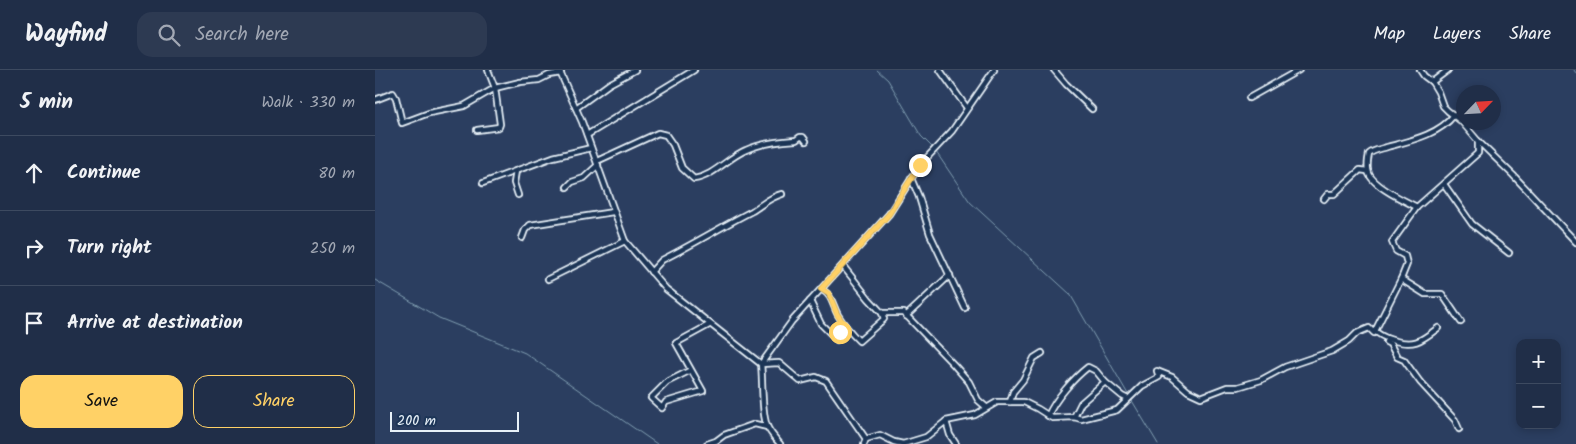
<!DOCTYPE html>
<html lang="en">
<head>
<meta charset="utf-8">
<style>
	body { margin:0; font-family:Kalam,sans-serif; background:#2d3a52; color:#f1f3f6 }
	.controls { position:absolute; right:15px; bottom:15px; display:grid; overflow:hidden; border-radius:10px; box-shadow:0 2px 8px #0003 }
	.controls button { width:45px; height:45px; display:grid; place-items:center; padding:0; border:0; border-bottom:1px solid #3d4a60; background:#202e48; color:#f1f3f6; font:25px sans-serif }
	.compass { position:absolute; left:1081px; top:15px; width:45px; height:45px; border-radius:50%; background:#202e48; box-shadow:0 2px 8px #0003; rotate:65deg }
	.scale { position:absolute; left:15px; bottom:12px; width:129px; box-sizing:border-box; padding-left:5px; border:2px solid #e8f1f8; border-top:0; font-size:14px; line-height:18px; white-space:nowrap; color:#e8f1f8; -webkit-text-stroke:4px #1d3557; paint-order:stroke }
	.stop { position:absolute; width:15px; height:15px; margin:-11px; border:4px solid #ffd166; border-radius:50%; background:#fff }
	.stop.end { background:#ffd166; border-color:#fff; box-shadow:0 1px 5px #0008 }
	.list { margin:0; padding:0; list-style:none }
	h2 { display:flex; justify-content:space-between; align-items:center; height:65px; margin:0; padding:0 20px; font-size:21px }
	h2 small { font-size:16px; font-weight:400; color:#a2a8b4 }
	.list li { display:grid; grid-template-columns:32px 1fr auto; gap:15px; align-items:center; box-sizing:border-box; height:75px; padding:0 20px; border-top:1px solid #3d4a60 }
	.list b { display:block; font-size:19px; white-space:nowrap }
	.list em { font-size:16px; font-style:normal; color:#a2a8b4 }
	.actions { display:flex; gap:10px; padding:15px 20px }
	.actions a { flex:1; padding:11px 0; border:1px solid #ffd166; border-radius:15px; text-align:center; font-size:18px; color:#ffd166 }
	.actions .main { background:#ffd166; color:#111 }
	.icon { flex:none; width:28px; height:28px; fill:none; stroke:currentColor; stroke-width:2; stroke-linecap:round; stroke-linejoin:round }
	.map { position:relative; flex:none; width:1201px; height:374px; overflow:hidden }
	header { display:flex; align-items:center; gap:30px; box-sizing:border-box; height:70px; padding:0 25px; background:#202e48; border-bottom:1px solid #3d4a60 }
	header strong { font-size:24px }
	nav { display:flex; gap:28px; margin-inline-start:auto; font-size:18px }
	.search { width:350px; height:45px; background:#2d3a52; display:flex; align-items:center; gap:12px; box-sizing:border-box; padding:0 18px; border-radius:15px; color:#a2a8b4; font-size:19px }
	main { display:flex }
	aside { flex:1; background:#202e48 }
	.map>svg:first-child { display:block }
</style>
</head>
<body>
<header>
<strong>Wayfind</strong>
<div class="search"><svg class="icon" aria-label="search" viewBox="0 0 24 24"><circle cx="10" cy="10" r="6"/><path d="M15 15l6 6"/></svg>Search here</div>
<nav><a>Map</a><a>Layers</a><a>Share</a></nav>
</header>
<main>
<aside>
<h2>5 min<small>Walk · 330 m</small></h2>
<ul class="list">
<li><svg class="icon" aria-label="ahead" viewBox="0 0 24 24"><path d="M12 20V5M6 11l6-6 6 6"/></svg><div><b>Continue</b></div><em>80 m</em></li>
<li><svg class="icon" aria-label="right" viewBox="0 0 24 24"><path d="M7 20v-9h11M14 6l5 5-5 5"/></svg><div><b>Turn right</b></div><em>250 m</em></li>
<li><svg class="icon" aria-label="arrive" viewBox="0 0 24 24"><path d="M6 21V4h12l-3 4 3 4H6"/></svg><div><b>Arrive at destination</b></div></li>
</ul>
<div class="actions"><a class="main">Save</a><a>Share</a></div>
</aside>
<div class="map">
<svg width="1201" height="374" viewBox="0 0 1201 374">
	<rect width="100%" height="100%" fill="#2b3e60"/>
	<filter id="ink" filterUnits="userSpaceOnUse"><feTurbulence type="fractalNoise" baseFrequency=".02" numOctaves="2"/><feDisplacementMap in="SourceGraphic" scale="10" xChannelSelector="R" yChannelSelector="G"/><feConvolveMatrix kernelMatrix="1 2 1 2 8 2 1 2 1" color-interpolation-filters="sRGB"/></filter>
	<g filter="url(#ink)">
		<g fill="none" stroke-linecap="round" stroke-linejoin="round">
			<g stroke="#819fb2" stroke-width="1">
				<path d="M502,0l11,10 33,56 13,13 36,53 100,92 59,102"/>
				<path d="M1199,0l2,3"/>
				<path d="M0,210l64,38 86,35 132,91"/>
				<path d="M756,329l27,45"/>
			</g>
			<g stroke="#e8f1f8" stroke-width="8">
				<g id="street">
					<path d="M184,0l23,52 43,119 41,48 95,75c2,15 0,53 7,64 3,6 8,11 12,16"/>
					<path d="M565,0l27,38"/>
					<path d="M679,0l12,14 26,25"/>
					<path d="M1045,0l4,6 8,6 6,10 5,14 5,5 13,10 17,20 35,34 63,67"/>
					<path d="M1057,12l16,-12"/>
					<path d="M874,28l50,-28"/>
					<path d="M0,30l18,-7 3,5 6,25 27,-10 35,-7 31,-18 25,-6 19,-2 10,-5 12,-2"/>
					<path d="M201,38l33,-24 26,-14"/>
					<path d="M102,60l22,-3 1,-3 -5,-36 -7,-18"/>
					<path d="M212,65l107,-65"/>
					<path d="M222,91l61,-28 8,2 7,10 9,23 12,11c20,-3 33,-21 52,-29 15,-7 34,-9 50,-10l4,-3h3l3,4"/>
					<path d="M141,101l-2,12 4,12"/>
					<path d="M536,108l8,19 11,37 35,74"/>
					<path d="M108,113l70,-26 38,-9"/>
					<path d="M1069,114l28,40 37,29"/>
					<path d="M192,117l5,-5 12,-4 14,-13"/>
					<path d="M949,129l4,-5h6l26,-24 7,1"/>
					<path d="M1042,137c-12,-6 -48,-22 -49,-37 -1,-5 0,-11 1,-16 4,-4 12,-5 18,-7 22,-6 52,-12 67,-32"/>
					<path d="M147,168l3,-8 5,-5 83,-13"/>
					<path d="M468,196l26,33 13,14h22l50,52 15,17 9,18 8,7"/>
					<path d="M276,202l11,-12c30,-15 59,-33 90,-49 10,-6 18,-14 30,-17"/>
					<path d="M173,209l77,-38"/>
					<path d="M446,219c12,7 11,15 17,26 6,10 13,18 21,26l25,-22 -2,-6"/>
					<path d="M435,231l11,23 16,16 3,-8 5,-6"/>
					<path d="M531,246l44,-41"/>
					<path d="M1086,252l-19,-28h-17l-24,-15 6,-15 -2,-8 -9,-5 -4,-9 25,-35 61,-54v-12"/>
					<path d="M1000,261c5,5 11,7 17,9 22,7 29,1 46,-12"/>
					<path d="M1013,269l-2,3 4,2 7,13 7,3 16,22 35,38 4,9"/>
					<path d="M316,300l-24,12 -16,16 11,10 4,-6 37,-11 -27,-48 33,-18"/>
					<path d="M635,332l3,-10 10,-12 11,-22 8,-5"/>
					<path d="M673,346c7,-17 26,-38 40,-49l8,4 9,11"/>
					<path d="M699,347l7,-14 24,-21 17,14 6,3"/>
					<path d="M571,351l4,14 6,9"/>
					<path d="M491,369l-40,-58 -10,-4 -16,4 -21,-18 -18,1 31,-43 97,-107 31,-49 32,-34 42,-61"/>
					<path d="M332,374l9,-3 8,-6 31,-11 12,3"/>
					<path d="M489,374l2,-5 14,-4 14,7 9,2 23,-7 20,-16 29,-6 22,-13h27l14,7 14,9 22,-1 7,2 36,-9 25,-24 17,-9 -2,-6 15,6 16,14 13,6 26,-10h11l23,-7 24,-13 47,-16 17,-10 8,-8 12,-5 5,5 27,-54"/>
				</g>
			</g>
			<use href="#street" stroke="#1d3557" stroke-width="4.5"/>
		</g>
	</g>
	<g fill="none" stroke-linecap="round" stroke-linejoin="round" filter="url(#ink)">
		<path stroke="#ffd166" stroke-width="6" d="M465,262l5,-6 -8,-12 -8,-20 -8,-5 68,-75 31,-49"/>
	</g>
</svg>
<div class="controls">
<button>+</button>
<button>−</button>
</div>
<svg class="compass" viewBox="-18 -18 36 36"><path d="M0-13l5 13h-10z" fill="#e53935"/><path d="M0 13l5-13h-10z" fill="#a2a8b4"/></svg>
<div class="scale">200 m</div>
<div class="stop" style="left:465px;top:262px"></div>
<div class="stop end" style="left:545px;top:95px"></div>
</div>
</main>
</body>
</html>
